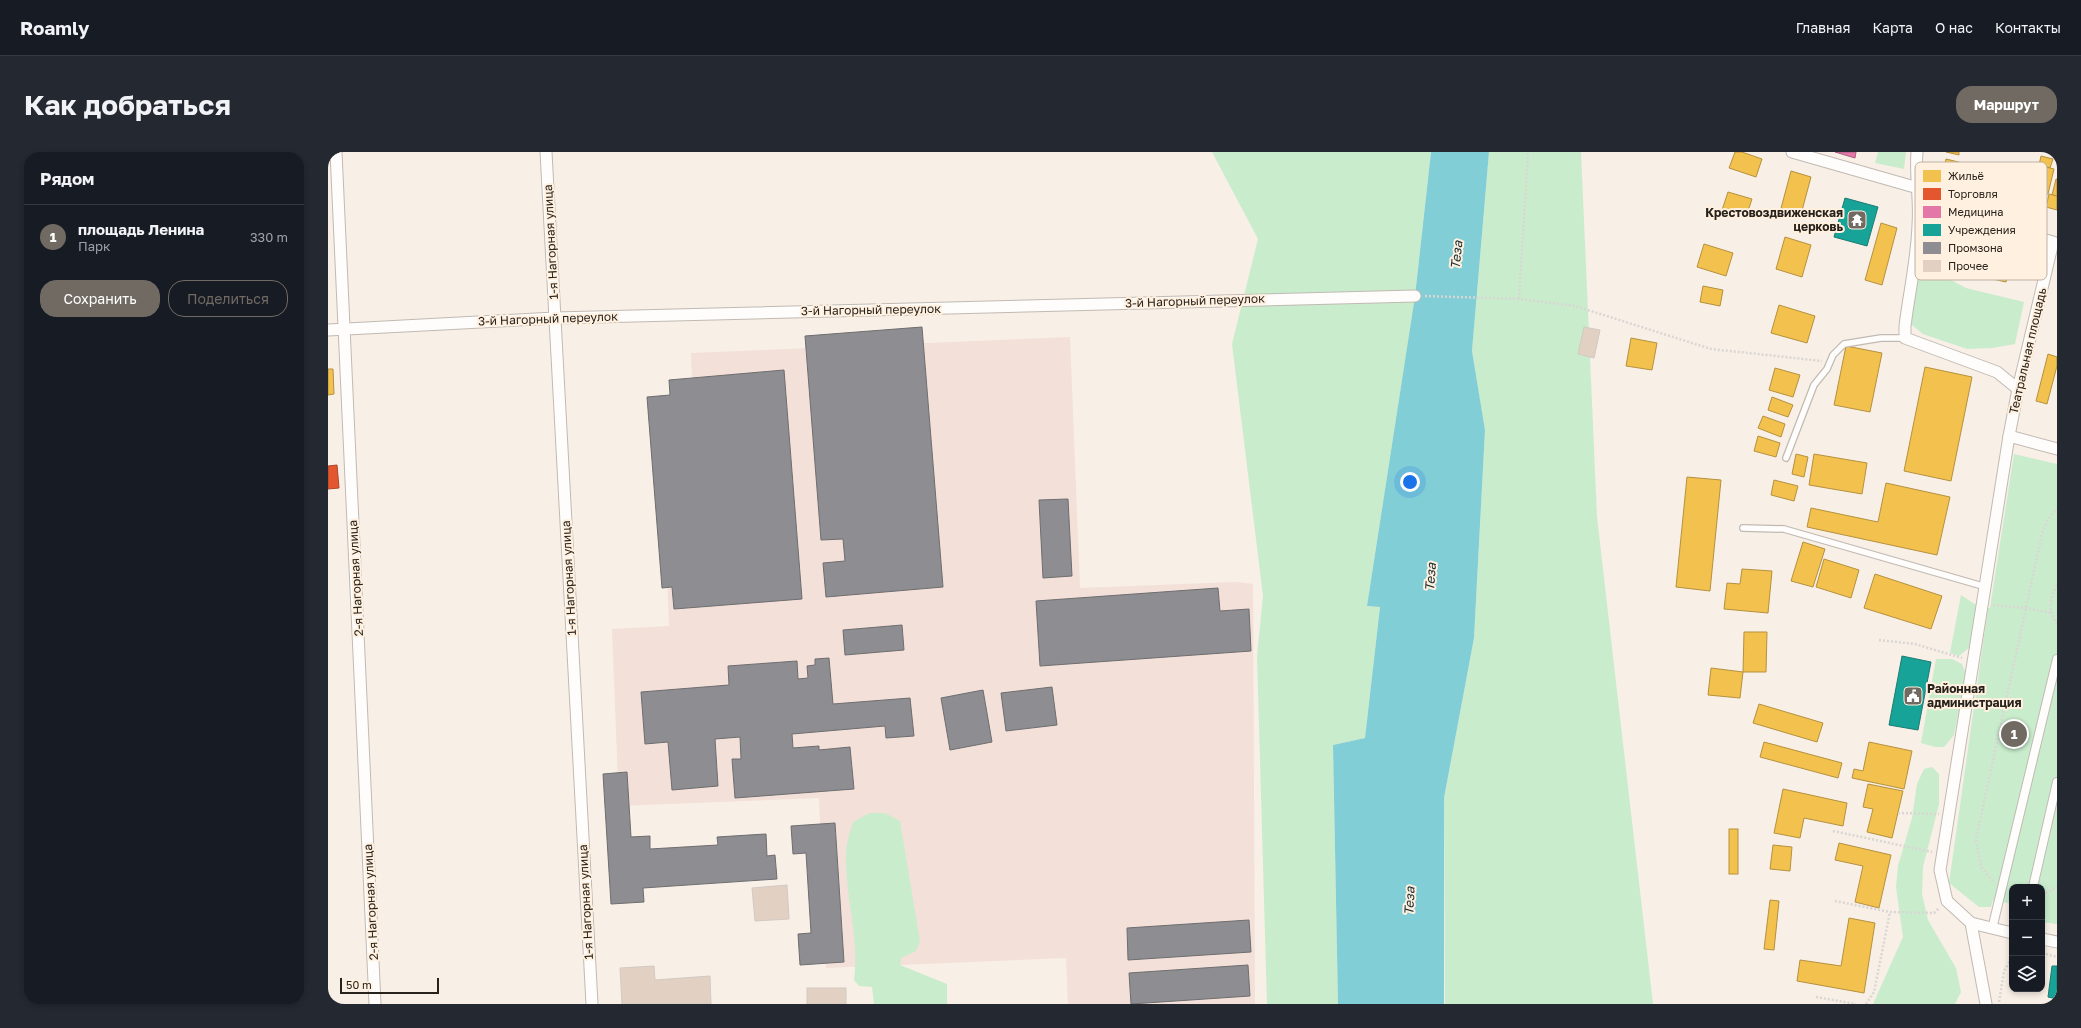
<!DOCTYPE html>
<html lang="ru">
<head>
<meta charset="utf-8">
<style>
	body { margin:0; font-family:"Golos Text",sans-serif; background:#242831; color:#f1f3f6 }
	.controls { position:absolute; right:12px; bottom:12px; display:grid; overflow:hidden; border-radius:8px; box-shadow:0 2px 6px #0003 }
	.controls button { width:36px; height:36px; display:grid; place-items:center; padding:0; border:0; border-bottom:1px solid #363941; background:#171b24; color:#f1f3f6; font:20px sans-serif }
	.scale { position:absolute; left:12px; bottom:10px; width:99px; box-sizing:border-box; padding-left:4px; border:2px solid #28221c; border-top:0; font-size:11px; line-height:14px; white-space:nowrap; color:#28221c; -webkit-text-stroke:3px #fff0df; paint-order:stroke }
	.you { position:absolute; left:1082px; top:330px; width:14px; height:14px; margin:-10px; border:3px solid #fff; border-radius:50%; background:#1a73e8; box-shadow:0 0 0 6px #1a73e833 }
	.badge { display:grid; place-items:center; width:26px; height:26px; border-radius:50%; background:#716a63; color:#fff; font-size:13px; font-weight:700 }
	.pin { position:absolute; translate:-50% -50%; border:2px solid #fff; box-shadow:0 1px 4px #0006 }
	.list { margin:0; padding:0; list-style:none }
	h2 { display:flex; justify-content:space-between; align-items:center; height:52px; margin:0; padding:0 16px; font-size:17px }
	h2 small { font-size:13px; font-weight:400; color:#9ea1a6 }
	.list li { display:grid; grid-template-columns:26px 1fr auto; gap:12px; align-items:center; box-sizing:border-box; height:64px; padding:0 16px; border-top:1px solid #363941 }
	.list b { display:block; font-size:15px; white-space:nowrap }
	.list p { margin:0; font-size:13px; white-space:nowrap; color:#9ea1a6 }
	.list em { font-size:13px; font-style:normal; color:#9ea1a6 }
	.actions { display:flex; gap:8px; padding:12px 16px }
	.actions a { flex:1; padding:9px 0; border:1px solid #716a63; border-radius:16px; text-align:center; font-size:14px; color:#716a63 }
	.actions .main { background:#716a63; color:#fff }
	.icon { flex:none; width:22px; height:22px; fill:none; stroke:currentColor; stroke-width:2; stroke-linecap:round; stroke-linejoin:round }
	.map { position:relative; flex:none; width:1729px; height:852px; overflow:hidden; border-radius:16px }
	header { display:flex; align-items:center; gap:24px; box-sizing:border-box; height:56px; padding:0 20px; background:#171b24; border-bottom:1px solid #363941 }
	header strong { font-size:19px }
	nav { display:flex; gap:22px; margin-inline-start:auto; font-size:14px }
	.intro { display:flex; align-items:center; justify-content:space-between; box-sizing:border-box; height:96px; padding:0 24px }
	h1 { margin:0; font-size:28px }
	.button { padding:10px 18px; border-radius:16px; background:#716a63; color:#fff; font-size:14px; font-weight:700 }
	main { display:flex; gap:24px; padding:0 24px }
	aside { flex:1; background:#171b24; border-radius:16px; box-shadow:0 2px 6px #0003 }
	.map>svg:first-child { display:block }
</style>
</head>
<body>
<header>
<strong>Roamly</strong>
<nav><a>Главная</a><a>Карта</a><a>О нас</a><a>Контакты</a></nav>
</header>
<div class="intro"><h1>Как добраться</h1><a class="button">Маршрут</a></div>
<main>
<aside>
<h2>Рядом<small></small></h2>
<ul class="list">
<li><span class="badge">1</span><div><b>площадь Ленина</b><p>Парк</p></div><em>330 m</em></li>
</ul>
<div class="actions"><a class="main">Сохранить</a><a>Поделиться</a></div>
</aside>
<div class="map">
<svg width="1729" height="852" viewBox="0 0 1729 852">
	<rect width="100%" height="100%" fill="#f8efe6"/>
	<path fill="#f2e0d9" d="M742,185l10,251 156,-6 17,2 2,420h-187l-2,-46 -240,10 -7,-170 -200,8 -7,-177 57,-3 -7,-188 32,-2 -3,-83z"/>
	<g fill="#c9eccd">
		<path d="M884,0h219l-16,144 -48,310 13,1 -15,131 -32,7 5,259h-71l-10,-348 6,-60 -31,-252 26,-105z"/>
		<path d="M1161,0h92l16,365 56,487h-208l-1,-206 30,-160 11,-208 -13,-79z"/>
		<path d="M1550,0h28l-2,17 -29,-6z"/>
		<path d="M1605,65l21,2 8,7 -13,53 17,9 58,14 -9,42 -23,4 -25,1 -44,-15 -16,-13 18,-95z"/>
		<path d="M1686,302l43,10v460l-15,-2v-35h-30v17l-19,-4 -2,7h-12l-30,-24 39,-275h2z"/>
		<path d="M1633,443l15,10 -6,42 -11,9 -9,-3z"/>
		<path d="M1608,507h16l10,5 4,10 -12,61 -10,12h-9l-14,-4z"/>
		<path d="M1604,615l7,7v30l-16,63 -1,27 6,26 28,48 5,24 -6,12h-82l30,-67 -7,-50 2,-21 14,-48 5,-34 7,-15z"/>
		<path d="M542,661h15l15,8 20,120 -4,10 -15,7 -1,7 47,19v20h-73l-2,-17 -13,-1 -5,-6c6,-42 -9,-83 -8,-125 0,-12 4,-23 7,-33z"/>
	</g>
	<path fill="#81ced6" d="M1103,0h58l-17,199 13,79 -11,208 -30,160v206h-106l-5,-259 32,-7 15,-131 -13,-1 48,-310z"/>
	<g fill="#f2c14e" stroke="#b5913f">
		<path d="M1407,0h7l20,7 -6,18 -27,-9z"/>
		<path d="M1618,0h13v3z"/>
		<path d="M1713,4l12,3 -3,9 -11,-3z"/>
		<path d="M1618,7l33,8 -5,21 -33,-8z"/>
		<path d="M1718,15l8,2 -6,25 -8,-2z"/>
		<path d="M1463,19l20,6 -11,41 -20,-6z"/>
		<path d="M1728,27h1v17l-5,-1z"/>
		<path d="M1400,40l24,7 -6,18 -24,-7z"/>
		<path d="M1721,42l8,2v14l-11,-3z"/>
		<path d="M1553,71l16,5 -15,57 -17,-5z"/>
		<path d="M1643,81l44,10 -9,39 -44,-10z"/>
		<path d="M1457,85l26,8 -9,32 -26,-8z"/>
		<path d="M1376,92l29,9 -7,23 -29,-9z"/>
		<path d="M1375,134l20,4 -3,16 -20,-4z"/>
		<path d="M1451,153l36,11 -8,27 -36,-10z"/>
		<path d="M1303,186l26,5 -5,27 -26,-4z"/>
		<path d="M1518,194l36,7 -12,59 -36,-7z"/>
		<path d="M1720,202l9,3v9l-10,38 -11,-3z"/>
		<path d="M1597,215l47,10 -21,104 -47,-10z"/>
		<path d="M1447,216l25,7 -7,22 -24,-7z"/>
		<path d="M0,217h5l1,25 -6,1z"/>
		<path d="M1444,245l21,8 -5,12 -20,-7z"/>
		<path d="M1435,264l22,8 -4,13 -23,-9z"/>
		<path d="M1430,284l22,7 -4,14 -22,-6z"/>
		<path d="M1468,302l12,3 -4,20 -12,-3z"/>
		<path d="M1486,302l53,9 -5,31 -53,-9z"/>
		<path d="M1359,325l34,3 -11,111 -34,-4z"/>
		<path d="M1446,328l24,6 -4,15 -23,-6z"/>
		<path d="M1558,331l64,14 -13,58 -130,-28 4,-19 67,14z"/>
		<path d="M1475,390l22,7 -12,38 -22,-6z"/>
		<path d="M1496,407l35,11 -8,28 -35,-11z"/>
		<path d="M1414,417l30,2 -4,42 -44,-4 3,-26 13,1z"/>
		<path d="M1547,422l67,22 -11,33 -67,-21z"/>
		<path d="M1416,480h23l-1,40h-23z"/>
		<path d="M1383,516l32,4 -3,26 -32,-3z"/>
		<path d="M1431,552l64,19 -6,19 -64,-19z"/>
		<path d="M1436,590l78,21 -4,15 -78,-21z"/>
		<path d="M1541,590l43,9 -8,38 -52,-11 2,-9 9,2z"/>
		<path d="M1540,632l35,7 -11,47 -25,-6 6,-23 -10,-2z"/>
		<path d="M1455,637l64,14 -4,23 -39,-8 -4,20 -26,-5z"/>
		<rect x="1401" y="677" width="9" height="45"/>
		<path d="M1511,691l52,12 -12,53 -24,-6 8,-36 -28,-6z"/>
		<path d="M1445,693l19,2 -2,24 -20,-2z"/>
		<path d="M1442,748l9,1 -5,49 -10,-1z"/>
		<path d="M1521,766l26,5 -11,70 -67,-12 3,-21 41,6z"/>
	</g>
	<path fill="#e4572e" stroke="#ac4729" d="M9,313l2,23 -11,1v-23z"/>
	<path fill="#e377a8" stroke="#ab5e7e" d="M1507,0h21l-1,6z"/>
	<g fill="#17a398" stroke="#1c7c73">
		<path d="M1517,46l33,9 -11,39 -33,-9z"/>
		<path d="M1574,504l29,6 -13,68 -29,-5z"/>
		<path d="M1724,814h5v33l-9,-2z"/>
	</g>
	<g fill="#8d8d92" stroke="#6f6d6f">
		<path d="M594,175l21,260 -117,10 -3,-34 22,-2 -2,-22 -22,1 -16,-204z"/>
		<path d="M456,218l18,229 -128,10 -2,-22 -10,1 -15,-191 23,-2 -1,-15z"/>
		<path d="M740,347l4,77 -29,2 -4,-78z"/>
		<path d="M890,436l2,23 29,-2 2,42 -211,15 -4,-65z"/>
		<path d="M574,473l2,25 -59,5 -2,-25z"/>
		<path d="M501,506l4,46 77,-6 4,38 -28,2 -1,-12 -93,8 1,14 26,-2v4l31,-3 4,42 -119,9 -3,-39h9l-1,-22 -25,2 3,47 -46,4 -4,-48 -23,2 -4,-52 88,-7 -1,-19 69,-5 1,18 10,-1 -1,-12 8,-1v-6z"/>
		<path d="M724,535l5,38 -51,6 -5,-38z"/>
		<path d="M655,538l9,52 -42,8 -9,-52z"/>
		<path d="M299,620l4,65 19,-1v13l68,-4 -1,-8 49,-3 1,22 8,-1 2,24 -134,9 1,14 -33,2 -8,-130z"/>
		<path d="M507,671l9,139 -44,3 -2,-31 13,-1 -5,-80 -13,1 -2,-28z"/>
		<path d="M921,768l2,32 -123,8 -1,-32z"/>
		<path d="M920,813l2,31 -119,8 -2,-31z"/>
	</g>
	<g fill="#e2d1c3" stroke="#d1cac3">
		<path d="M1256,175l16,3 -6,28 -16,-4z"/>
		<path d="M459,733l2,34 -34,2 -3,-33z"/>
		<path d="M326,814l1,14 55,-4 1,28h-89l-2,-36z"/>
		<rect x="479" y="836" width="39" height="16"/>
	</g>
	<g fill="none" stroke-linecap="round" stroke-linejoin="round">
		<g stroke="#c1bab3" stroke-width="8">
			<g id="service">
				<path d="M1458,306l28,-73 13,-16 6,-14 11,-11 37,-6h24"/>
				<path d="M1415,376l41,1 202,58"/>
			</g>
		</g>
		<g stroke="#c1bab3" stroke-width="10">
			<g id="pedestrian">
				<path d="M1705,735l24,-105"/>
				<path d="M1664,777l65,-270"/>
			</g>
		</g>
		<g stroke="#c1bab3" stroke-width="13">
			<g id="minor">
				<path d="M8,0l39,852"/>
				<path d="M218,0l46,852"/>
				<path d="M1464,0l126,36 22,18 22,10 91,26 -35,147 -9,47"/>
				<path d="M1589,0c-2,24 3,49 1,73 -1,34 -9,68 -13,101v12l92,34 21,17"/>
				<path d="M0,178l227,-12 860,-22"/>
				<path d="M1643,771l15,81"/>
				<path d="M1684,781l-41,-10 -24,-22 -7,-31 69,-434 48,13"/>
				<path d="M1714,787l15,3"/>
			</g>
		</g>
		<g stroke="#d9d6d3" stroke-width="2.5" stroke-dasharray="2 2" stroke-linecap="butt">
			<path d="M1097,144l94,3 56,7 136,43 111,12"/>
			<path d="M1191,147l9,-147"/>
			<path d="M1729,433c-8,13 -9,26 0,39"/>
			<path d="M1665,453l33,3 25,5"/>
			<path d="M1551,488l36,4 47,14"/>
			<path d="M1570,661l41,1"/>
			<path d="M1505,679l99,21"/>
			<path d="M1665,729l-12,-14 -5,-28 66,-305 5,-13 10,-13"/>
			<path d="M1714,743l15,-8"/>
			<path d="M1507,749l55,11 44,1 5,-5"/>
			<path d="M1714,801l15,4"/>
			<path d="M1488,845l40,7"/>
			<path d="M1671,850l5,-31 8,-13"/>
			<path d="M1538,852l8,-12 16,-80"/>
		</g>
		<use href="#service" stroke="#fefdfb" stroke-width="5.5"/>
		<use href="#pedestrian" stroke="#fefdfb" stroke-width="8"/>
		<use href="#minor" stroke="#fefdfb" stroke-width="11"/>
	</g>
	<defs>
		<g id="temple-square" transform="scale(1)"><rect x="-9" y="-9" width="18" height="18" rx="4" fill="#716a63" stroke="#fff0df"/><path d="M0-6L5-2H3V0L6.5 2.5H4V6H1.5V3h-3V6H-4V2.5H-6.5L-3 0V-2H-5Z" fill="#fff"/></g>
		<g id="civic-square" transform="scale(1)"><rect x="-9" y="-9" width="18" height="18" rx="4" fill="#716a63" stroke="#fff0df"/><path d="M-.6-6.5H3V-4.5H.6V-3L4-1V1h2V6H-6V1h2V-1L-.6-3ZM-1.2 2.5V6h2.4V2.5Z" fill="#fff"/></g>
	</defs>
	<g fill-rule="evenodd">
		<use href="#temple-square" x="1529" y="68"/>
		<use href="#civic-square" x="1585" y="544"/>
	</g>
	<g text-anchor="middle" stroke-width="4" stroke-linejoin="round" paint-order="stroke">
		<g font-size="12" font-weight="bold" fill="#28221c" stroke="#fff0df" text-anchor="end">
			<text x="1515" y="65">Крестовоздвиженская<tspan x="1515" dy="14">церковь</tspan></text>
			<text x="1599" y="541" text-anchor="start">Районная<tspan x="1599" dy="14">администрация</tspan></text>
		</g>
		<g font-size="12" fill="#28221c" stroke="#fff0df">
			<text transform="translate(223 90) rotate(-93)" y="4">1-я Нагорная улица</text>
			<text transform="translate(867 149) rotate(-2)" y="4">3-й Нагорный переулок</text>
			<text transform="translate(543 158) rotate(-1)" y="4">3-й Нагорный переулок</text>
			<text transform="translate(220 167) rotate(-2)" y="4">3-й Нагорный переулок</text>
			<text transform="translate(1700 199) rotate(-77)" y="4">Театральная площадь</text>
			<text transform="translate(28 426) rotate(-93)" y="4">2-я Нагорная улица</text>
			<text transform="translate(241 426) rotate(-93)" y="4">1-я Нагорная улица</text>
			<text transform="translate(43 750) rotate(-93)" y="4">2-я Нагорная улица</text>
			<text transform="translate(258 750) rotate(-93)" y="4">1-я Нагорная улица</text>
		</g>
		<g font-size="13" font-style="italic" fill="#192d30" stroke="#fff0df">
			<text transform="translate(1128 103) rotate(-84)" y="5">Теза</text>
			<text transform="translate(1102 425) rotate(-86)" y="5">Теза</text>
			<text transform="translate(1081 749) rotate(-87)" y="5">Теза</text>
		</g>
	</g>
	<rect x="1587" y="10" width="132" height="118" rx="6" fill="#fff0df" stroke="#beb2a4" stroke-width="1"/>
	<rect x="1595" y="18" width="18" height="12" fill="#f2c14e"/>
	<rect x="1595" y="36" width="18" height="12" fill="#e4572e"/>
	<rect x="1595" y="54" width="18" height="12" fill="#e377a8"/>
	<rect x="1595" y="72" width="18" height="12" fill="#17a398"/>
	<rect x="1595" y="90" width="18" height="12" fill="#8d8d92"/>
	<rect x="1595" y="108" width="18" height="12" fill="#e2d1c3"/>
	<g font-size="11" fill="#28221c">
		<text x="1620" y="28">Жильё</text>
		<text x="1620" y="46">Торговля</text>
		<text x="1620" y="64">Медицина</text>
		<text x="1620" y="82">Учреждения</text>
		<text x="1620" y="100">Промзона</text>
		<text x="1620" y="118">Прочее</text>
	</g>
</svg>
<div class="controls">
<button>+</button>
<button>−</button>
<button><svg class="icon" aria-label="layers" viewBox="0 0 24 24"><path d="M12 4l9 5-9 5-9-5zM3 14l9 5 9-5"/></svg></button>
</div>
<div class="scale">50 m</div>
<div class="you"></div>
<div class="pin badge" style="left:1686px;top:582px">1</div>
</div>
</main>
</body>
</html>
